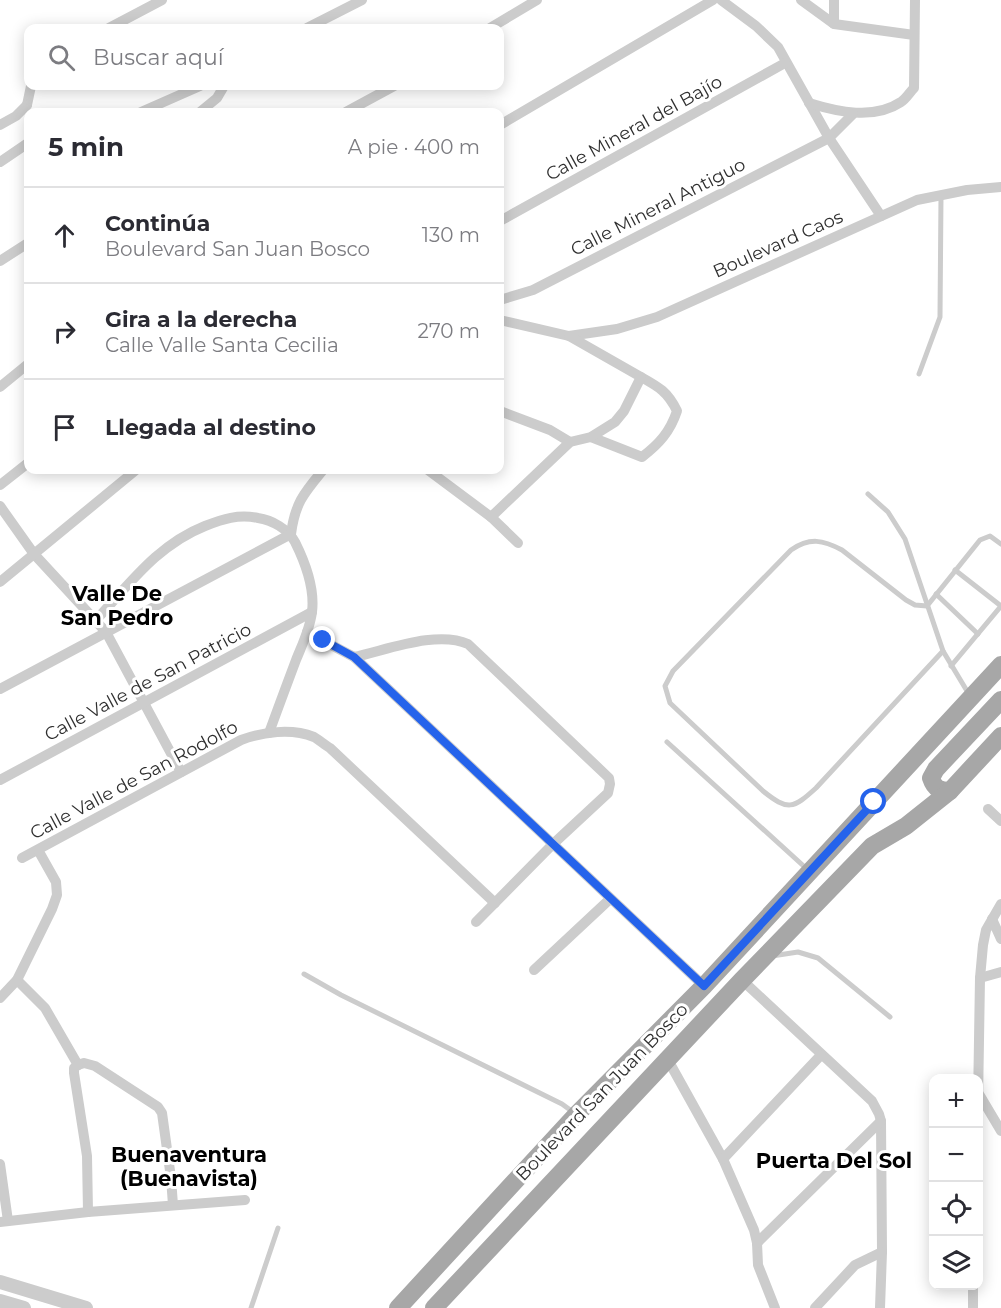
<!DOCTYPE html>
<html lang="es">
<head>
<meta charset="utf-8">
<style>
	body { margin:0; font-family:Montserrat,sans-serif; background:#f7f7f7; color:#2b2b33 }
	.controls { position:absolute; right:18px; bottom:18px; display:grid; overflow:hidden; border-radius:12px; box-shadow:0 3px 15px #0003 }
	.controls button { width:54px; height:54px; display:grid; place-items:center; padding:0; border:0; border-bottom:2px solid #e1e1e2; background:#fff; color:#2b2b33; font:30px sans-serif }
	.stop { position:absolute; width:18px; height:18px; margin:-14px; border:4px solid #2563eb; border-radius:50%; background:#fff }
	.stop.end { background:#2563eb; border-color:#fff; box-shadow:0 2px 6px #0008 }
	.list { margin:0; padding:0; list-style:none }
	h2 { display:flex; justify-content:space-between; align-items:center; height:78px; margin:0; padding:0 24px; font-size:26px }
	h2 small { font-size:20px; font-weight:400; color:#7c7c81 }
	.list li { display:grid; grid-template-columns:39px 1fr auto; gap:18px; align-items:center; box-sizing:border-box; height:96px; padding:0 24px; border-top:2px solid #e1e1e2 }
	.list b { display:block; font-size:22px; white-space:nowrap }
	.list p { margin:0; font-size:20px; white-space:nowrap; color:#7c7c81 }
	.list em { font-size:20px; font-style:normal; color:#7c7c81 }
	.icon { flex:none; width:33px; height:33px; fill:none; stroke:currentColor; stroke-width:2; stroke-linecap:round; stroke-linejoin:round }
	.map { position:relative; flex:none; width:1001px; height:1308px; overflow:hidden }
	.search { position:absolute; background:#fff; box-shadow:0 3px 15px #0003; left:24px; top:24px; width:480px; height:66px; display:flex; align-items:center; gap:15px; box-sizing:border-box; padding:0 21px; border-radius:12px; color:#7c7c81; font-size:22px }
	.panel { position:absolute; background:#fff; box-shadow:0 3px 15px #0003; left:24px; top:108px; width:480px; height:366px; border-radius:12px }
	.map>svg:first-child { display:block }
</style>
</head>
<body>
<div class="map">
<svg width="1001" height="1308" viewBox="0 0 1001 1308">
	<rect width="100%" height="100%" fill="#fff"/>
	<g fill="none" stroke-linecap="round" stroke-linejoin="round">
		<g stroke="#ccc" stroke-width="5">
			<path d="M919,374l21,-57 1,-121"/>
			<path d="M868,494l20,18 17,27 38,112 27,45"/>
			<path d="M955,570l46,36"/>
			<path d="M936,594l42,40"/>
			<path d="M943,651l-127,137c-23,21 -28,23 -53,3l-93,-88 -5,-17 8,-15 118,-121c19,-13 32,-10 51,0l64,50 9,5 12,1 53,-66 10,-4 11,8"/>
			<path d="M951,666l50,-60"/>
			<path d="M667,742l141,128"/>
			<path d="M772,956l26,-4 20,6 72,59"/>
			<path d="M304,974l37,21 221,109 11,8"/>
			<path d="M251,1308l27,-80"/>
		</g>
		<g stroke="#ccc" stroke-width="10">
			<path d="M721,0l35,26 22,21 51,91 52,78"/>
			<path d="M801,0l33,24 80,11"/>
			<path d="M834,24v-24"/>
			<path d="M109,28l53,-28"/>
			<path d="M307,28l55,-28"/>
			<path d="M490,28l47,-28"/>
			<path d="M809,103c29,9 65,17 92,-1 5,-3 9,-10 13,-14l1,-88"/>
			<path d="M27,105l4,-19"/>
			<path d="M141,112l59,-26"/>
			<path d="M200,112l17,-14 7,-12"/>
			<path d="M346,112l48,-26"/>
			<path d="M0,125l16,-9 11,-11"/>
			<path d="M500,125l213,-125"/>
			<path d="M0,162l28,-19"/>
			<path d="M500,221l285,-158"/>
			<path d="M0,261l28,-18"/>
			<path d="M500,300l33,-10 296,-152 24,-24"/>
			<path d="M500,320l69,16 48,-7 40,-12 260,-117 50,-10 34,-3"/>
			<path d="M0,387l28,-23"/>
			<path d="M500,411l50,19 20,12"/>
			<path d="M591,437l51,20c17,-13 28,-25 35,-46 -9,-19 -18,-24 -36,-34"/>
			<path d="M428,470l63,47 27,26"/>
			<path d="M0,485l28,-22"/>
			<path d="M0,506l34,48 72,78 75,140"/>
			<path d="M491,517l79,-75 21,-5 24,-15 9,-11 17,-34 -72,-41"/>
			<path d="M291,534c4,-31 13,-41 32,-64"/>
			<path d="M0,582l136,-112"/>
			<path d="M95,621c34,-36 62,-76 110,-95 18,-7 33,-12 53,-8 14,2 30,11 37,24 10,20 20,46 17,70 -2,17 -10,33 -16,48 -9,24 -18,48 -27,73"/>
			<path d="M307,632l47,25 350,329"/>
			<path d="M354,657c33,-7 83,-27 114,-13l141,134 1,6 -2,9 -56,52 -76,77"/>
			<path d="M0,689l291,-155"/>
			<path d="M0,780l312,-168"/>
			<path d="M988,809l13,12"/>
			<path d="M22,858l219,-118c22,-8 50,-12 73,-3 5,3 11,8 16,11l165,155"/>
			<path d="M992,919l9,20"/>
			<path d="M534,970l76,-71"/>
			<path d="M980,978l21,-6"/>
			<path d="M17,980l28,28 33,57"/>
			<path d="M742,980l130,121 7,13 2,7 1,131 -2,56"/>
			<path d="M0,998l17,-18 35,-71 5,-14 -1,-13 -18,-32"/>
			<path d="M668,1060l55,99 31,71 3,13 1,22 17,43"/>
			<path d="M78,1065l6,-2 11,3 63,41 4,6 9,65 2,27"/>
			<path d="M78,1065l-4,3v5l13,83 1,56"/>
			<path d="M979,1094l22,37"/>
			<path d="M978,1102l2,-124 3,-33 3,-15 15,-26"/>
			<path d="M723,1159l98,-104"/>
			<path d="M0,1164l8,57"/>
			<path d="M0,1222l88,-10 157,-12"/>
			<path d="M757,1243l124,-122"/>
			<path d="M815,1308l40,-43 27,-13"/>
			<path d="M973,1308v-22"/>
		</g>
		<g stroke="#ccc" stroke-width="14">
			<path d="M0,1282l86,26"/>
			<path d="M0,1301l24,7"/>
		</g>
		<g stroke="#a7a7a7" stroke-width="18">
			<path d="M950,791c-10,-1 -15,-1 -19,-13l5,-9 65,-69"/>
			<path d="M398,1308l178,-193 128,-129 297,-321"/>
			<path d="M434,1308l308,-328 130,-134 34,-20 44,-35 51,-55"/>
		</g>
	</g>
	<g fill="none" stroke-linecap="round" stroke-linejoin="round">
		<path stroke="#2563eb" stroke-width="8" d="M323,640l31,17 350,329 170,-184"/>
	</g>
	<g text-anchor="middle" stroke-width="6" stroke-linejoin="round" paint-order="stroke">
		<g font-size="18" fill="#2f2f2f" stroke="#fff">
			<text transform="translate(634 128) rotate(-29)" y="6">Calle Mineral del Bajío</text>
			<text transform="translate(658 207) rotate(-27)" y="6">Calle Mineral Antiguo</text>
			<text transform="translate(778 244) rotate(-24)" y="6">Boulevard Caos</text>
			<text transform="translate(148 682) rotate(-28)" y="6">Calle Valle de San Patricio</text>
			<text transform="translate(134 780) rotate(-28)" y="6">Calle Valle de San Rodolfo</text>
			<text transform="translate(602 1092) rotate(-46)" y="6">Boulevard San Juan Bosco</text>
		</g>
		<g font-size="21" font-weight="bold" fill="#000" stroke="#fff">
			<text x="117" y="601">Valle De<tspan x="117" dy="24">San Pedro</tspan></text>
			<text x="189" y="1162">Buenaventura<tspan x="189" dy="24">(Buenavista)</tspan></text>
			<text x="834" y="1168">Puerta Del Sol</text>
		</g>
	</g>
</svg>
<div class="controls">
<button>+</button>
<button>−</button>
<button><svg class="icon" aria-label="locate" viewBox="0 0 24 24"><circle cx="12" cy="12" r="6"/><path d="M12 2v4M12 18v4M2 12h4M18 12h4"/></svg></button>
<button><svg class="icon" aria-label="layers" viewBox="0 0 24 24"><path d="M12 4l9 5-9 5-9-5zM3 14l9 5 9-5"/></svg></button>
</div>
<div class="stop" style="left:874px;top:802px"></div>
<div class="stop end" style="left:323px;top:640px"></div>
<div class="search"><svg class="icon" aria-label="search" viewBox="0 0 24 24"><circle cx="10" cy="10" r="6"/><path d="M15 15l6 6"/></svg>Buscar aquí</div>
<section class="panel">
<h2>5 min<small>A pie · 400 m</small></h2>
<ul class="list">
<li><svg class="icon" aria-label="ahead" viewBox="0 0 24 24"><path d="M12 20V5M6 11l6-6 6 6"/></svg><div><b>Continúa</b><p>Boulevard San Juan Bosco</p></div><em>130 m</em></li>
<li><svg class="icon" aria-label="right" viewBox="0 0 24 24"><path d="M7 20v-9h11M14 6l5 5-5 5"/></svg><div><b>Gira a la derecha</b><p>Calle Valle Santa Cecilia</p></div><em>270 m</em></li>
<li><svg class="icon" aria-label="arrive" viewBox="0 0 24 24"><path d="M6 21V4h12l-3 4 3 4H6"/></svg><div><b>Llegada al destino</b></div></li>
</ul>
</section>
</div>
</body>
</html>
